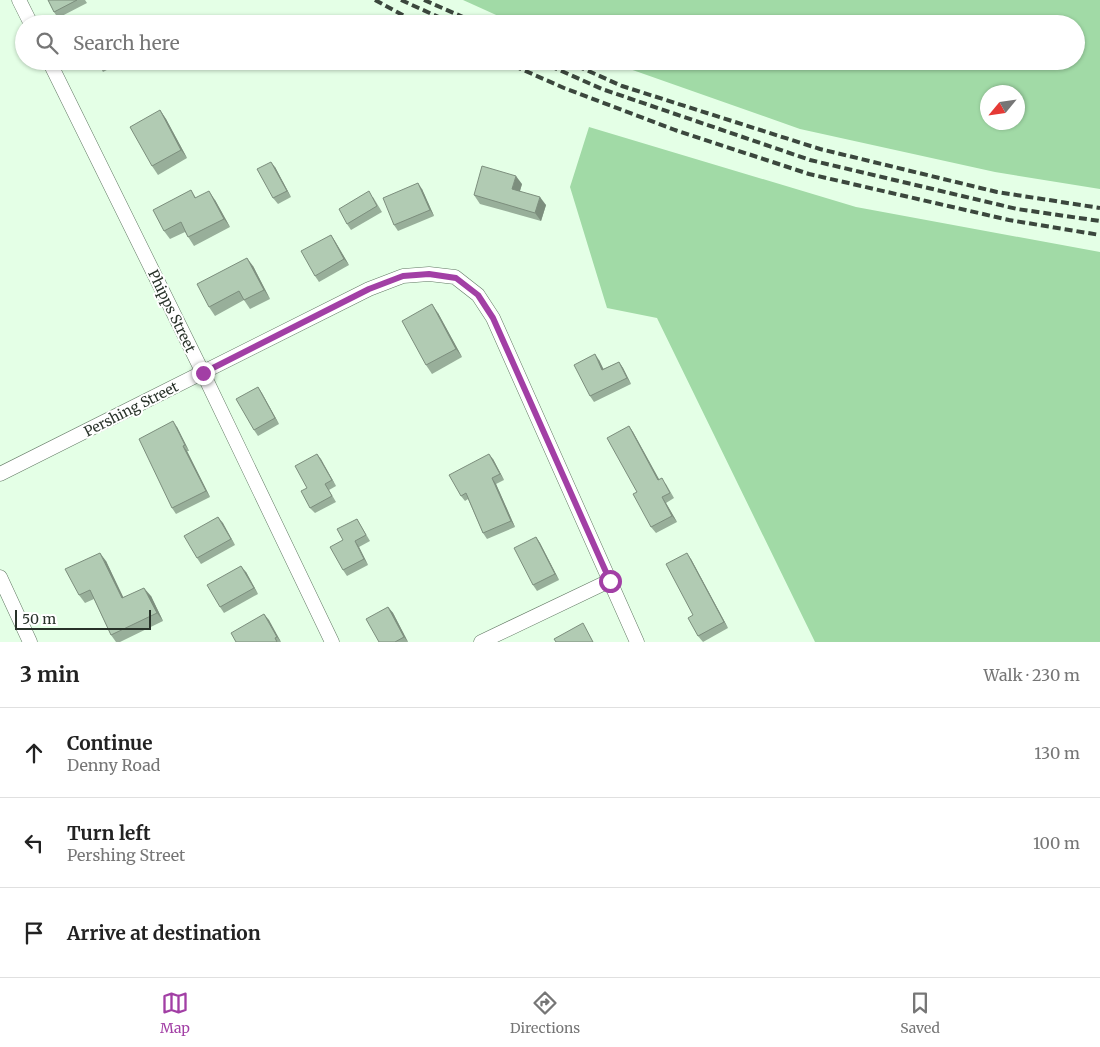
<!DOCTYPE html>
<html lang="en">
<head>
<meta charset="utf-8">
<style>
	body { margin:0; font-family:Merriweather,serif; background:#f6f6f6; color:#222 }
	.compass { position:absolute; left:980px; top:85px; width:45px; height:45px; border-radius:50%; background:#fff; box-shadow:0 1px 4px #0004; rotate:241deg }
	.scale { position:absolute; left:15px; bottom:12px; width:136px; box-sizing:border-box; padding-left:5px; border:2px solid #283229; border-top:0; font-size:14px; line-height:18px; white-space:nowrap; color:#283229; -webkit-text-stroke:4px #fff; paint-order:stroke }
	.stop { position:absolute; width:15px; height:15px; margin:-11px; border:4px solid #a23fa5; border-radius:50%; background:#fff }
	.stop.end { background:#a23fa5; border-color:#fff; box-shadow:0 1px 5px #0008 }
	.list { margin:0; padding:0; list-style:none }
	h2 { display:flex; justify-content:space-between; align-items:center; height:65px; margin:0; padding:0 20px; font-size:21px }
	h2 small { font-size:16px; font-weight:400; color:#767676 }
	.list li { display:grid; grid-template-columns:32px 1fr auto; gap:15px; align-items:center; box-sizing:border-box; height:90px; padding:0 20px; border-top:1px solid #e0e0e0 }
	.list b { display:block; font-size:19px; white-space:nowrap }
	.list p { margin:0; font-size:16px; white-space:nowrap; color:#767676 }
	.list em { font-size:16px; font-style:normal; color:#767676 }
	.icon { flex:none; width:28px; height:28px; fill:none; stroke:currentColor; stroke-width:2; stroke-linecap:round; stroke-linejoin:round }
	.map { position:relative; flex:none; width:1100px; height:642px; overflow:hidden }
	.search { position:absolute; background:#fff; box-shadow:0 1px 4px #0004; left:15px; right:15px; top:15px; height:55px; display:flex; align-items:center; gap:12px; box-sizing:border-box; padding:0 18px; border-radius:28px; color:#767676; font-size:19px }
	.sheet { height:335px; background:#fff }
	nav { display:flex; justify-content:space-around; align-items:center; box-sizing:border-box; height:70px; border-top:1px solid #e0e0e0; background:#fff; font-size:14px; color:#767676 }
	nav a { display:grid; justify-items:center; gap:2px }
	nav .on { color:#a23fa5 }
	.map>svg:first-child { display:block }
</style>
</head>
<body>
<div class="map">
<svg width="1100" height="642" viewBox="0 0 1100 642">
	<rect width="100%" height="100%" fill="#e4ffe6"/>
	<g fill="#a1daa6" fill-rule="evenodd">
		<path d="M463,0h637v189l-105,-17 -195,-43 -193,-68h469v-37h-560zM988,92h30v30h-30z"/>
		<path d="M589,127l267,80 244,45v390h-285l-158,-324 -50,-10 -37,-121z"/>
	</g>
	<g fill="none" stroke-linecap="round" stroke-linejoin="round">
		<g stroke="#627964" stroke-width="15">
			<g id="minor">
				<path d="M19,0l12,24"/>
				<path d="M49,61l154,312 129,269"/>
				<path d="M0,474l369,-185 34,-13 26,-2 26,3 23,18 15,23 144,324"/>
				<path d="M0,577l30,65"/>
				<path d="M481,642l128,-61"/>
			</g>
		</g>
		<use href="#minor" stroke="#fff" stroke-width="14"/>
		<g stroke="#3b473d" stroke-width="4" stroke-dasharray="8 4" stroke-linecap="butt">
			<path d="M375,0l44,24"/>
			<path d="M401,0l53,24"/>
			<path d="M424,0l55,24"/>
			<path d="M503,61l61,27 111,42 134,44 200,46 91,15"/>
			<path d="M539,61l63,28 208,71 207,49 83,12"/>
			<path d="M566,61l56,25 198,63 177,43 103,16"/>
		</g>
	</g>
	<g fill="#98af9a">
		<path d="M48,0h37l2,3 -29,15 -4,-6z"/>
		<path d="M97,61h27l-21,11z"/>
		<path d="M160,110l6,9 21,39 -29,17 -6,-9z"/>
		<path d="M275,167l16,30 -13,7 -5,-6z"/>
		<path d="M522,184l-2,7 26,14 -5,16 -61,-17 -6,-9z"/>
		<path d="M422,189l12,27 -36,15 -4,-6z"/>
		<path d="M191,190l5,8 19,2 15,27 -36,19 -9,-14 -15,7 -6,-8z"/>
		<path d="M373,197l9,15 -31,18 -4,-6z"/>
		<path d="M331,235l18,30 -30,17 -4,-6z"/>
		<path d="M253,266l17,33 -20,10 -6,-9 -29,16 -6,-9z"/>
		<path d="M438,313l24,44 -30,17 -6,-9z"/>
		<path d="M599,360l4,9 16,-7 4,6 8,16 -37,18 -4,-6z"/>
		<path d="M258,387l21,37 -21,12 -4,-6z"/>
		<path d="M629,426l4,6 26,47 7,5 8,14 -8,5 11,19 -21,11 -5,-6 -14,-35z"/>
		<path d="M177,427l12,24h-2l23,46 -34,17 -4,-6z"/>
		<path d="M317,454l19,32 -7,4 7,12 -21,11 -5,-5 -3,-20z"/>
		<path d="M493,459l11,21 -8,4 19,43 -28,12 -4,-6 -15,-34 -3,2 -4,-5z"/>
		<path d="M218,517l17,28 -34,19 -4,-6z"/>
		<path d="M357,519l13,22 -11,6 9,18 -21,11 -4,-6v-30z"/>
		<path d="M536,537l4,6 19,37 -22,11 -4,-6z"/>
		<path d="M691,559l37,69 -25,14 -5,-6 -5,-21z"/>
		<path d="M106,561l17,37 28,-2 12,25 -43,21h-4l-5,-7 -17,-36 -9,4 -6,-8z"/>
		<path d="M246,572l12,22 -34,19 -4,-6z"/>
		<path d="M388,607l5,6 15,29h-29z"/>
		<path d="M264,614l17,28h-45z"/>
	</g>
	<g fill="#7c8e7d">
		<path d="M160,110l6,9 21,39 -6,-8z"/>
		<path d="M271,162l4,5 16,30 -4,-6z"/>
		<path d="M516,176l6,8 -4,13 -6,-8z"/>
		<path d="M418,183l4,6 12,27 -4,-6z"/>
		<path d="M209,191l6,9 15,27 -6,-8z"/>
		<path d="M540,197l6,8 -5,16 -6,-8z"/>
		<path d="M331,235l4,6 14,24 -5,-6z"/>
		<path d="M247,258l6,8 17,33 -6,-9z"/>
		<path d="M432,304l6,9 24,44 -6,-8z"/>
		<path d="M595,354l4,6 8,16 -5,-6z"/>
		<path d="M619,362l4,6 8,16 -4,-6z"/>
		<path d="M258,387l4,6 17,31 -4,-6z"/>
		<path d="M173,421l4,6 12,24 -4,-6z"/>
		<path d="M629,426l4,6 29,53 -4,-5z"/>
		<path d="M183,446l4,5 23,46 -4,-6z"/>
		<path d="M317,454l4,5 15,27 -4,-6z"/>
		<path d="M489,454l4,5 11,21 -4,-6z"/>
		<path d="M492,478l4,6 19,43 -4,-6z"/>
		<path d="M662,497l4,6 11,19 -5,-6z"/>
		<path d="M218,517l5,6 12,22 -4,-6z"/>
		<path d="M536,537l4,6 19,37 -4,-6z"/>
		<path d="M355,541l4,6 9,18 -4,-6z"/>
		<path d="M100,553l6,8 22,46 -6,-9z"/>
		<path d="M687,553l4,6 37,69 -4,-6z"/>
		<path d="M241,566l5,6 12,22 -4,-6z"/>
		<path d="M144,588l7,8 12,25 -6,-8z"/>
		<path d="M388,607l5,6 15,29 -4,-5z"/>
		<path d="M264,614l5,6 12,22 -4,-5z"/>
	</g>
	<g fill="#b1cbb3" stroke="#7c8e7d">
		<path d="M48,0h29l-23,12z"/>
		<path d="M109,20l2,4h-8z"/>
		<path d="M97,61h12l-10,5z"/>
		<path d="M160,110l21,40 -29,16 -22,-39z"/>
		<path d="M271,162l16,29 -14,7 -16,-29z"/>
		<path d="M482,166l34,10 -4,13 28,8 -5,16 -61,-18z"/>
		<path d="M418,183l12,27 -36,15 -11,-27z"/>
		<path d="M191,190l4,8 14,-7 15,28 -36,18 -7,-15 -17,9 -11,-21z"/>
		<path d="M369,191l8,15 -30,18 -8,-15z"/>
		<path d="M331,235l13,24 -29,17 -14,-25z"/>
		<path d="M247,258l17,32 -20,10 -5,-9 -30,16 -12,-23z"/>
		<path d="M432,304l24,45 -30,16 -24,-44z"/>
		<path d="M595,354l7,16 17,-8 8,16 -37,18 -16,-31z"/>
		<path d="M258,387l17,31 -21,12 -18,-31z"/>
		<path d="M173,421l12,24 -2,1 23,45 -34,17 -33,-69z"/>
		<path d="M629,426l29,54 4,-2 8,15 -8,4 10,19 -21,11 -18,-33 4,-2 -30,-54z"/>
		<path d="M317,454l15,26 -7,4 7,12 -22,12 -9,-17 6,-3 -12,-22z"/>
		<path d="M489,454l11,20 -8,4 19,43 -28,12 -17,-40 -5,3 -12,-21z"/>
		<path d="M218,517l13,22 -34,19 -13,-22z"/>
		<path d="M357,519l9,16 -11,6 9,18 -21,11 -13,-23 13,-7 -6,-11z"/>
		<path d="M536,537l19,37 -22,11 -19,-37z"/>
		<path d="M100,553l22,45 22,-10 13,25 -46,22 -21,-45 -11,5 -14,-26z"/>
		<path d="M687,553l37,69 -26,14 -10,-18 5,-3 -27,-51z"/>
		<path d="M241,566l13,22 -34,19 -13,-22z"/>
		<path d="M388,607l16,30 -9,5h-16l-13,-23z"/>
		<path d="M264,614l13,23 -2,1 2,4h-41l-5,-9z"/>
		<path d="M583,623l10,19h-37l-2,-3z"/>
	</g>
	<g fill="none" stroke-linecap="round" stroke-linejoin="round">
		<path stroke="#a23fa5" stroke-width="6" d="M203,373l166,-84 34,-13 26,-2 27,4 22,17 15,23 117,263"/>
	</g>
	<g text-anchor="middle" stroke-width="4" stroke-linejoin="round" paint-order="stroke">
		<g font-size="14" fill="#283229" stroke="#fff">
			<text transform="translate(172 311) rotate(64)" y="5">Phipps Street</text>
			<text transform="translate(131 409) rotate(-27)" y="5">Pershing Street</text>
		</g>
	</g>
</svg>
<svg class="compass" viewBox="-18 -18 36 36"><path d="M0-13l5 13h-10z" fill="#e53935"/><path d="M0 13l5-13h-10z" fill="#767676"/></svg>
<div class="scale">50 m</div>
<div class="stop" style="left:610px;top:581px"></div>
<div class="stop end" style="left:203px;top:373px"></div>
<div class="search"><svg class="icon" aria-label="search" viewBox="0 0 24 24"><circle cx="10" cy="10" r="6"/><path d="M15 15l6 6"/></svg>Search here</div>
</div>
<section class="sheet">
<h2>3 min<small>Walk · 230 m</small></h2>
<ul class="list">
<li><svg class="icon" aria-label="ahead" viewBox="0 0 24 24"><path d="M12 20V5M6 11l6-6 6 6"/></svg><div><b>Continue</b><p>Denny Road</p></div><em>130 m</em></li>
<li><svg class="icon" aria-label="left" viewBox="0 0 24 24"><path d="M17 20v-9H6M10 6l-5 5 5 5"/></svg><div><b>Turn left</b><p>Pershing Street</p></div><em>100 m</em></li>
<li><svg class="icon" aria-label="arrive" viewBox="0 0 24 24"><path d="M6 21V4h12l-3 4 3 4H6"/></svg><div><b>Arrive at destination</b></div></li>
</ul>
</section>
<nav>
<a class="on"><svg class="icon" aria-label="map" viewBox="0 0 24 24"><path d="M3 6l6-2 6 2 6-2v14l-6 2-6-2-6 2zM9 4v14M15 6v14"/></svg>Map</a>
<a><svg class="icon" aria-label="directions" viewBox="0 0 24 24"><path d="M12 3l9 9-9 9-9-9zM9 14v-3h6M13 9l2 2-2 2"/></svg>Directions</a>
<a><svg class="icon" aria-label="saved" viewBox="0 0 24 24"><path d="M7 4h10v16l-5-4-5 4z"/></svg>Saved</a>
</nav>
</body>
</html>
